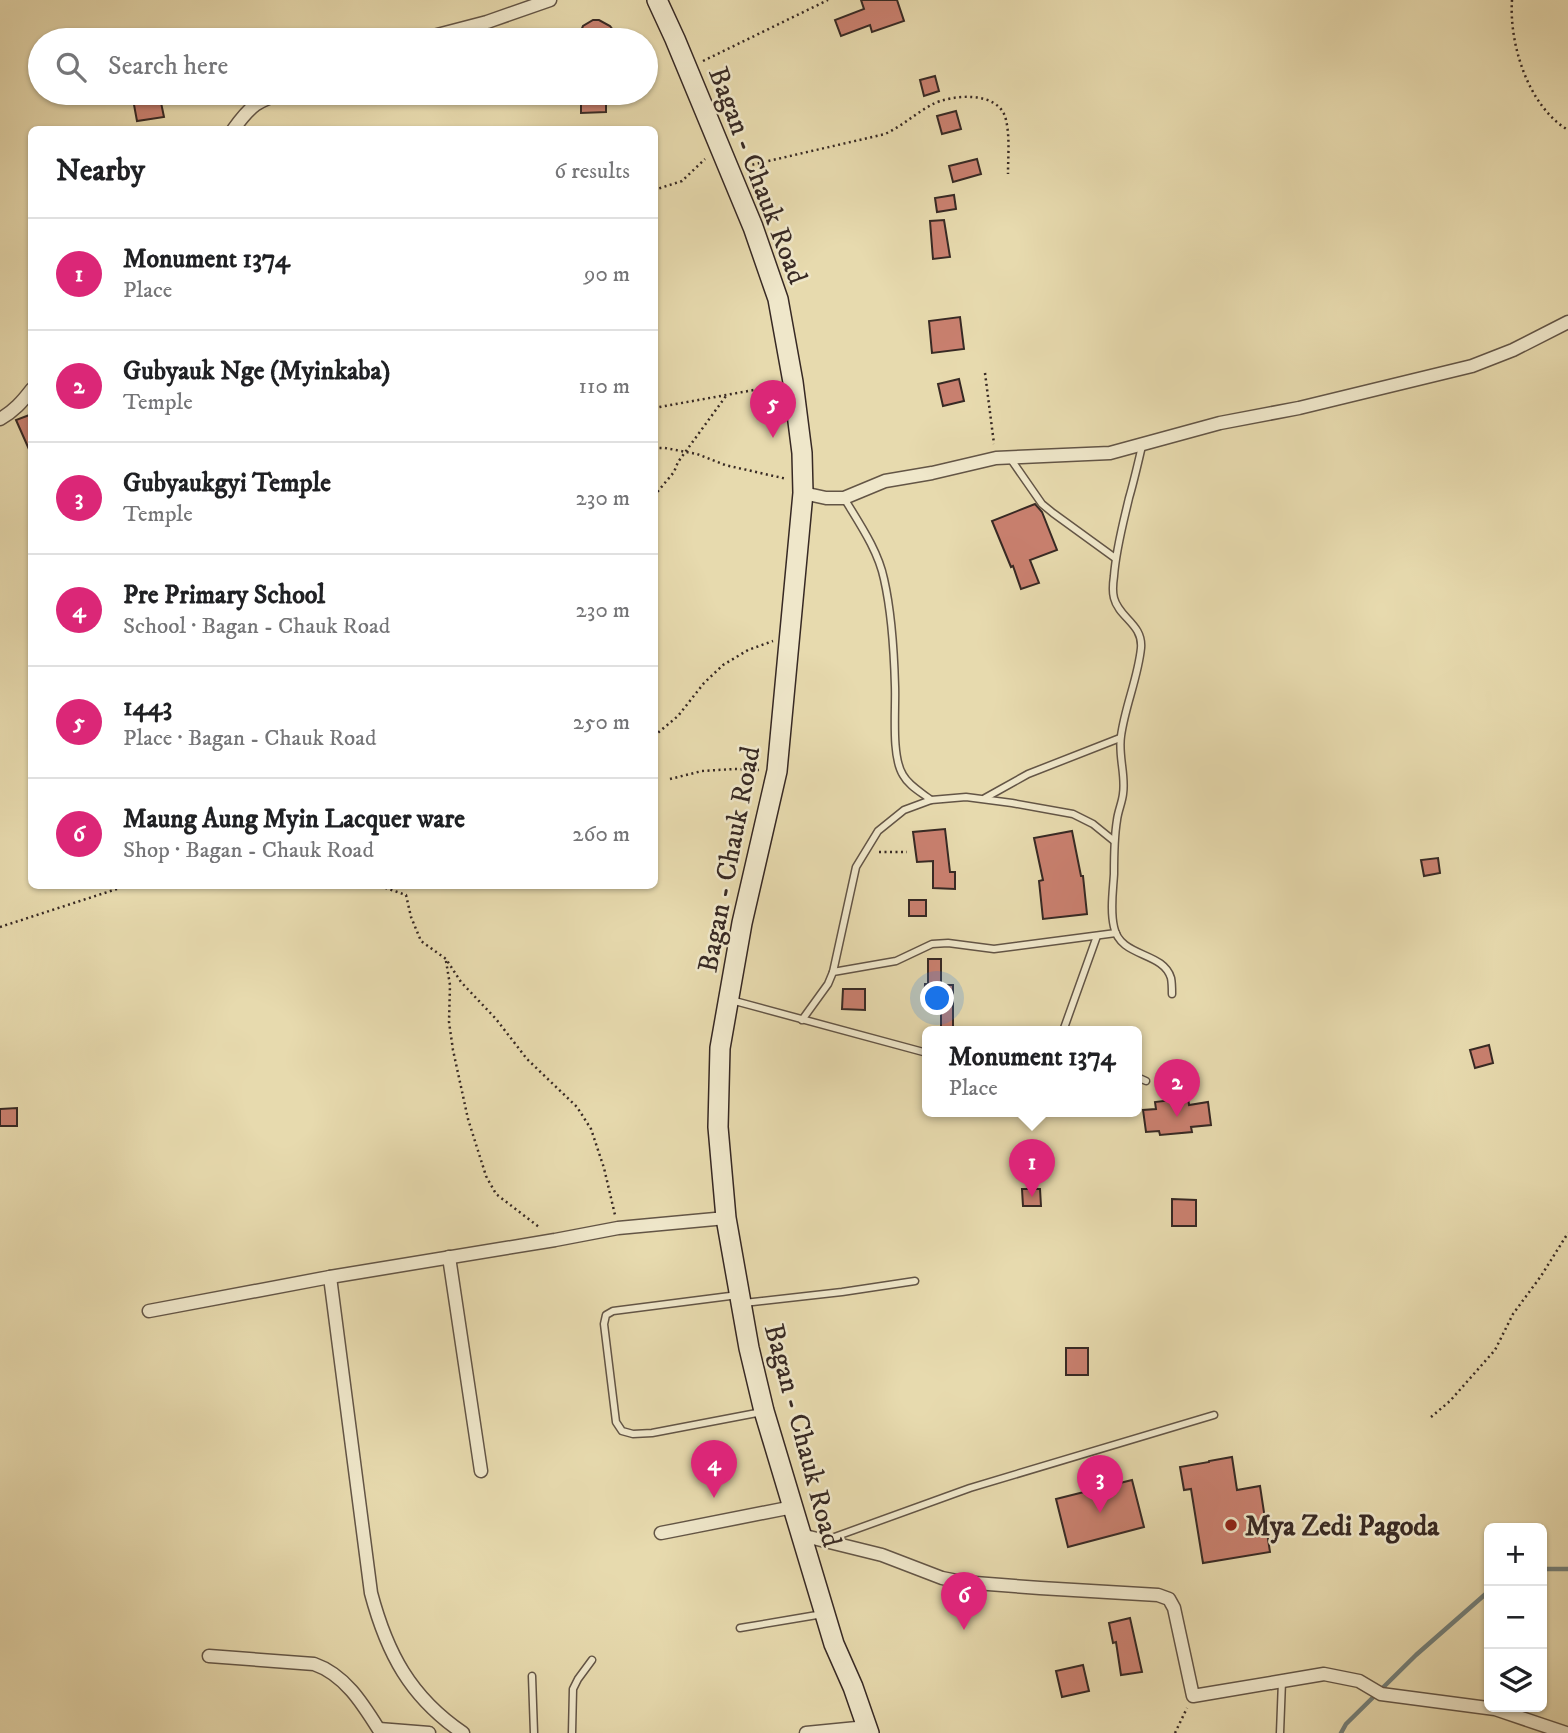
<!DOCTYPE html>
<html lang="en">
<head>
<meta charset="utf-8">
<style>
	body { margin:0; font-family:"IM FELL DW Pica",serif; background:#f2f2f2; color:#202124 }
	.controls { position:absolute; right:21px; bottom:21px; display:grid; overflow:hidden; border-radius:10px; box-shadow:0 2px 5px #0004 }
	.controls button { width:63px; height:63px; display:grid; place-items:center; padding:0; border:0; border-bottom:2px solid #e0e0e0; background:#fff; color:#202124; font:35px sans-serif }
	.you { position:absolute; left:938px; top:999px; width:24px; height:24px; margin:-18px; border:5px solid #fff; border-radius:50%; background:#1a73e8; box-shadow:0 0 0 10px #1a73e833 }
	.badge { display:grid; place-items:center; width:46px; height:46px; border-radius:50%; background:#db2777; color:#fff; font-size:23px; font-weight:700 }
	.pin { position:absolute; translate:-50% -58px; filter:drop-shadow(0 2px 4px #0008) }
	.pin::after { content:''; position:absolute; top:37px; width:24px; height:21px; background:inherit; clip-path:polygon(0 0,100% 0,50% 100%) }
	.popup { position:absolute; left:922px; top:1026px; width:220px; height:91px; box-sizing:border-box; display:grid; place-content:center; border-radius:10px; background:#fff; filter:drop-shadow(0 2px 5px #0005); font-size:23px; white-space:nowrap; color:#757577 }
	.popup b { font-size:26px; color:#202124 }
	.popup::after { content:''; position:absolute; left:50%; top:100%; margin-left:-14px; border:14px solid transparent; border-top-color:#fff }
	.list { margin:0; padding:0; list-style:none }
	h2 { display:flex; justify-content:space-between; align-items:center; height:91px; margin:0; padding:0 28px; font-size:30px }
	h2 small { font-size:23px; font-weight:400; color:#757577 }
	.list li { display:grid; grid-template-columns:46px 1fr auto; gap:21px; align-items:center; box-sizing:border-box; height:112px; padding:0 28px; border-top:2px solid #e0e0e0 }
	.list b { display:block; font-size:26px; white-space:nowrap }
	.list p { margin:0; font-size:23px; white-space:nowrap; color:#757577 }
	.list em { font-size:23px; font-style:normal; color:#757577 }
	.icon { flex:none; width:38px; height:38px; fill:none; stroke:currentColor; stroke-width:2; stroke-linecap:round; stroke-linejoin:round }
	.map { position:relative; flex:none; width:1568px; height:1733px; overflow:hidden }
	.search { position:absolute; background:#fff; box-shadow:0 2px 5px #0004; left:28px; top:28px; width:630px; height:77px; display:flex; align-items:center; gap:18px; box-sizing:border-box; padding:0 24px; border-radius:38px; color:#757577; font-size:26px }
	.panel { position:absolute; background:#fff; box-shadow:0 2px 5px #0004; left:28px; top:126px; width:630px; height:763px; border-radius:10px }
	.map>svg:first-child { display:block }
</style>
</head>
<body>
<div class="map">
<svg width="1568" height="1733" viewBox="0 0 1568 1733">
	<rect width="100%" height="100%" fill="#e7daae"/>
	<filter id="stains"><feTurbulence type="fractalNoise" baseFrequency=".00286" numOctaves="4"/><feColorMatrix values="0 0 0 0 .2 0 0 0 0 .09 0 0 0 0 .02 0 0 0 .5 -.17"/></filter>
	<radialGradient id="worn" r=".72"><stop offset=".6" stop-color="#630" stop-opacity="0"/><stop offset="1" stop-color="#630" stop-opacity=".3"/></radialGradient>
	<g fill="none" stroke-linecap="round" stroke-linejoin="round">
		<g stroke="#727f7a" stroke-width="4.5">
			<path d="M1542,1569h26"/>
			<path d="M1341,1733l5,-9 70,-69 73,-64"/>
		</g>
	</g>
	<g fill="#c9806f" stroke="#372924" stroke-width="2">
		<path d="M861,0h36l7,21 -32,11 -2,-7 -29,11 -6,-16 29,-11z"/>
		<path d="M593,20h6l11,6 3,4 3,10h-39l6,-14z"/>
		<path d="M935,76l4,15 -15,5 -4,-16z"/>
		<path d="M142,93h17l5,24 -27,4 -5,-27z"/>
		<path d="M581,93h25v19l-25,1z"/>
		<path d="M956,111l5,18 -19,5 -5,-18z"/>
		<path d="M977,159l4,15 -28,8 -4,-16z"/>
		<path d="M954,195l2,14 -19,3 -2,-14z"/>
		<path d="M944,220l6,37 -17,2 -3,-38z"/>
		<path d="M960,317l4,32 -32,4 -3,-32z"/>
		<path d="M959,379l5,22 -21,5 -5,-22z"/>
		<path d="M32,414v42l-16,-36z"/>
		<path d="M1035,504l7,8 15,38 -27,10 9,23 -18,6 -8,-23 -2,1 -19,-46z"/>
		<path d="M945,829l5,43h5v17l-22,-1v-27l-16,1 -4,-30z"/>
		<path d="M1072,831l9,45h2l4,38 -44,5 -4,-38 4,-1 -9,-42z"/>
		<path d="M1438,858l2,15 -16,3 -3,-16z"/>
		<rect x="909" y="900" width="17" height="16"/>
		<path d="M928,959h13v26h12v46h-12v-23l-17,-1 1,-23h3z"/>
		<path d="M843,989h22v21l-23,-1z"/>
		<path d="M1489,1045l4,18 -18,5 -5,-18z"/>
		<path d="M1188,1098l1,7 19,-3 3,23 -20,2 1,5 -32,3 -1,-4 -13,1 -3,-22 13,-1 -1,-7z"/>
		<path d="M17,1108v18h-17v-17z"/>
		<path d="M1022,1189h18l1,17h-18z"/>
		<path d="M1172,1199l24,1v26h-24z"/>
		<rect x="1066" y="1348" width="22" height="27"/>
		<path d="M1232,1457l5,33 23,-4 10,66 -67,11 -12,-74 -7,1 -4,-23 29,-5v-1z"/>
		<path d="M1132,1480l12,47 -76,20 -12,-48z"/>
		<path d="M1130,1618l12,54 -21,3 -5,-33 -3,1 -4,-20z"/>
		<path d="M1083,1665l6,26 -27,6 -6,-26z"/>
	</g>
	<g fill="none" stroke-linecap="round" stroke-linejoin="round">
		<g stroke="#635546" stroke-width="9">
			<g id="lane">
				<path d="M1142,446c-4,17 -8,35 -13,52 -6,26 -13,51 -15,78 -1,7 -2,15 0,22 5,20 29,26 27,50 -3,30 -16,58 -20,88 -3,20 5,39 2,58 -1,9 -5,17 -6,26 -3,18 -3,36 -3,54 -1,17 -4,36 0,53 6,31 49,24 57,51 1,5 1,11 1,16"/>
				<path d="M1010,458l32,46 11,9 62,45"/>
				<path d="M844,498c15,25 34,52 40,81 8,35 10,71 11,107 1,23 -4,70 8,89 6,11 18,17 28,25"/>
				<path d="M985,798l43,-24 92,-36"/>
				<path d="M833,972l23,-105 22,-36 26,-21 27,-10 35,-3 46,6 61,11 20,10 21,17"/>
				<path d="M731,1000l196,53"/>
				<path d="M802,1020l26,-36 5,-12 63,-11 36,-17 16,-1 46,6 122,-16"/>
				<path d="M1063,1031l34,-95"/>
				<path d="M1137,1077l9,4"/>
				<path d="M738,1295l-125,16 -7,4 -2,9 12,98 6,9 11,3 19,-1 110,-21"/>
				<path d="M744,1303l98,-11 73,-11"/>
				<path d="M829,1539l141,-51 244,-73"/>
				<path d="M740,1628l83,-14"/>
				<path d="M532,1676l2,57"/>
				<path d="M572,1733l1,-44 5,-10 14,-19"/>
				<path d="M1280,1733l2,-52"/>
			</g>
		</g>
		<g stroke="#635546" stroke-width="15">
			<g id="street">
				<path d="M418,40l69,-18 63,-22"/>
				<path d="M233,130c16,-23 26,-32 54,-37"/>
				<path d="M0,419c14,-8 22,-17 32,-30"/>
				<path d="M803,493l23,5h18l41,-17 47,-8 64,-15 114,-5 110,-30 79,-15 173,-42 41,-16 55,-28"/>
				<path d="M449,1257l32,214"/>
				<path d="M330,1277l41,316c16,60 39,104 92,140"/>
				<path d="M149,1311l181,-34 225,-37 63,-12 108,-10"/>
				<path d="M661,1533l132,-26"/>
				<path d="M801,1535l81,20 60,23 20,4 78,6 118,7 11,4 5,9 19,88 131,-22 35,7 22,13 114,15 71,24"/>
				<path d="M209,1656l105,8c32,11 50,42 67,69"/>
				<path d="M379,1729l50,4"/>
				<path d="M806,1733l61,-6"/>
			</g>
		</g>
		<g stroke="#372924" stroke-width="22">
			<path id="secondary" d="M657,0l18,39 78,188 25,72 15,83 9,71 1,40 -26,278 -35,152 -22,125 -2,79 8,91 23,130 15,63 70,233 19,43 16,46"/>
		</g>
		<g stroke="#372924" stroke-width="2.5" stroke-dasharray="2 3.5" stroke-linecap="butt">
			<path d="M1512,0c-3,44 16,106 56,130"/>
			<path d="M703,61l125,-61"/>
			<path d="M747,166l138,-32c17,-8 30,-20 46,-29 20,-11 69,-15 75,15 4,17 2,37 2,54"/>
			<path d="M654,190l28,-9 23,-22"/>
			<path d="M985,373l9,71"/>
			<path d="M654,408l122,-22"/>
			<path d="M654,448h11l32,6 28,11 62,14"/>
			<path d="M654,496l20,-24 4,-10 48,-66"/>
			<path d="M654,736l24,-20 26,-33 19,-18 25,-15 25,-9"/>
			<path d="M670,779l32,-8 32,-2 26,1"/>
			<path d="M879,852h28"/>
			<path d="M380,886l26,9 5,22 10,24 25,18 15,23 35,37 31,40 50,48 14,22 13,39 11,47"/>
			<path d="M0,927l126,-41"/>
			<path d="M446,961l4,24 -1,37 4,28 15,69 18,57 10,18 43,33"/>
			<path d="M1431,1417l19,-16 45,-51 18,-36 28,-38 27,-43"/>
			<path d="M1175,1733l12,-25"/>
		</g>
		<use href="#lane" stroke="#efe7ca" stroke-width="6"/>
		<use href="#street" stroke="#efe7ca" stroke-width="12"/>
		<use href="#secondary" stroke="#efe7ca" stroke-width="19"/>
	</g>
	<circle fill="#8f2418" stroke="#efe7ca" stroke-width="2.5" cx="1231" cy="1525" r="7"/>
	<g text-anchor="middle" stroke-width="5" stroke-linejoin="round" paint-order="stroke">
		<g font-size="28" fill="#372924" stroke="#efe7ca">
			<text transform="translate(759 175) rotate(69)" y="10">Bagan - Chauk Road</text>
			<text transform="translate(728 859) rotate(-79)" y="10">Bagan - Chauk Road</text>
			<text transform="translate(804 1435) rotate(75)" y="10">Bagan - Chauk Road</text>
		</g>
		<g font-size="28" font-weight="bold" fill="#372924" stroke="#efe7ca" text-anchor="start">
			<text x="1245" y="1535">Mya Zedi Pagoda</text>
		</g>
	</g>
	<rect width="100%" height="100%" filter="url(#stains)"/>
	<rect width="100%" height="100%" fill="url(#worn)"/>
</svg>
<div class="controls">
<button>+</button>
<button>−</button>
<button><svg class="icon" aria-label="layers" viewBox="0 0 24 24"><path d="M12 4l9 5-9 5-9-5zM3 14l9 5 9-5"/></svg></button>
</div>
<div class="you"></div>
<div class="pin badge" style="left:1032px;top:1197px">1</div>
<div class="popup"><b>Monument 1374</b>Place</div>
<div class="pin badge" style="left:1177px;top:1117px">2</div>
<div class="pin badge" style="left:1100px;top:1513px">3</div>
<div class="pin badge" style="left:714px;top:1498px">4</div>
<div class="pin badge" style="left:773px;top:438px">5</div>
<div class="pin badge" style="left:964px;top:1630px">6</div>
<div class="search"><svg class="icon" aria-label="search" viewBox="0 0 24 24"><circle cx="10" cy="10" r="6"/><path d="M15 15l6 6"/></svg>Search here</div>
<section class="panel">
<h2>Nearby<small>6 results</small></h2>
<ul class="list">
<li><span class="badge">1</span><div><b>Monument 1374</b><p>Place</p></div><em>90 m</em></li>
<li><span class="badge">2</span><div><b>Gubyauk Nge (Myinkaba)</b><p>Temple</p></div><em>110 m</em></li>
<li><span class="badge">3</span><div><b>Gubyaukgyi Temple</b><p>Temple</p></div><em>230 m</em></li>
<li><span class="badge">4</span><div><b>Pre Primary School</b><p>School · Bagan - Chauk Road</p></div><em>230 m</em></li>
<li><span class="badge">5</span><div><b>1443</b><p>Place · Bagan - Chauk Road</p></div><em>250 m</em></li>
<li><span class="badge">6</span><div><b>Maung Aung Myin Lacquer ware</b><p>Shop · Bagan - Chauk Road</p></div><em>260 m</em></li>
</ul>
</section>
</div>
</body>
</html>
